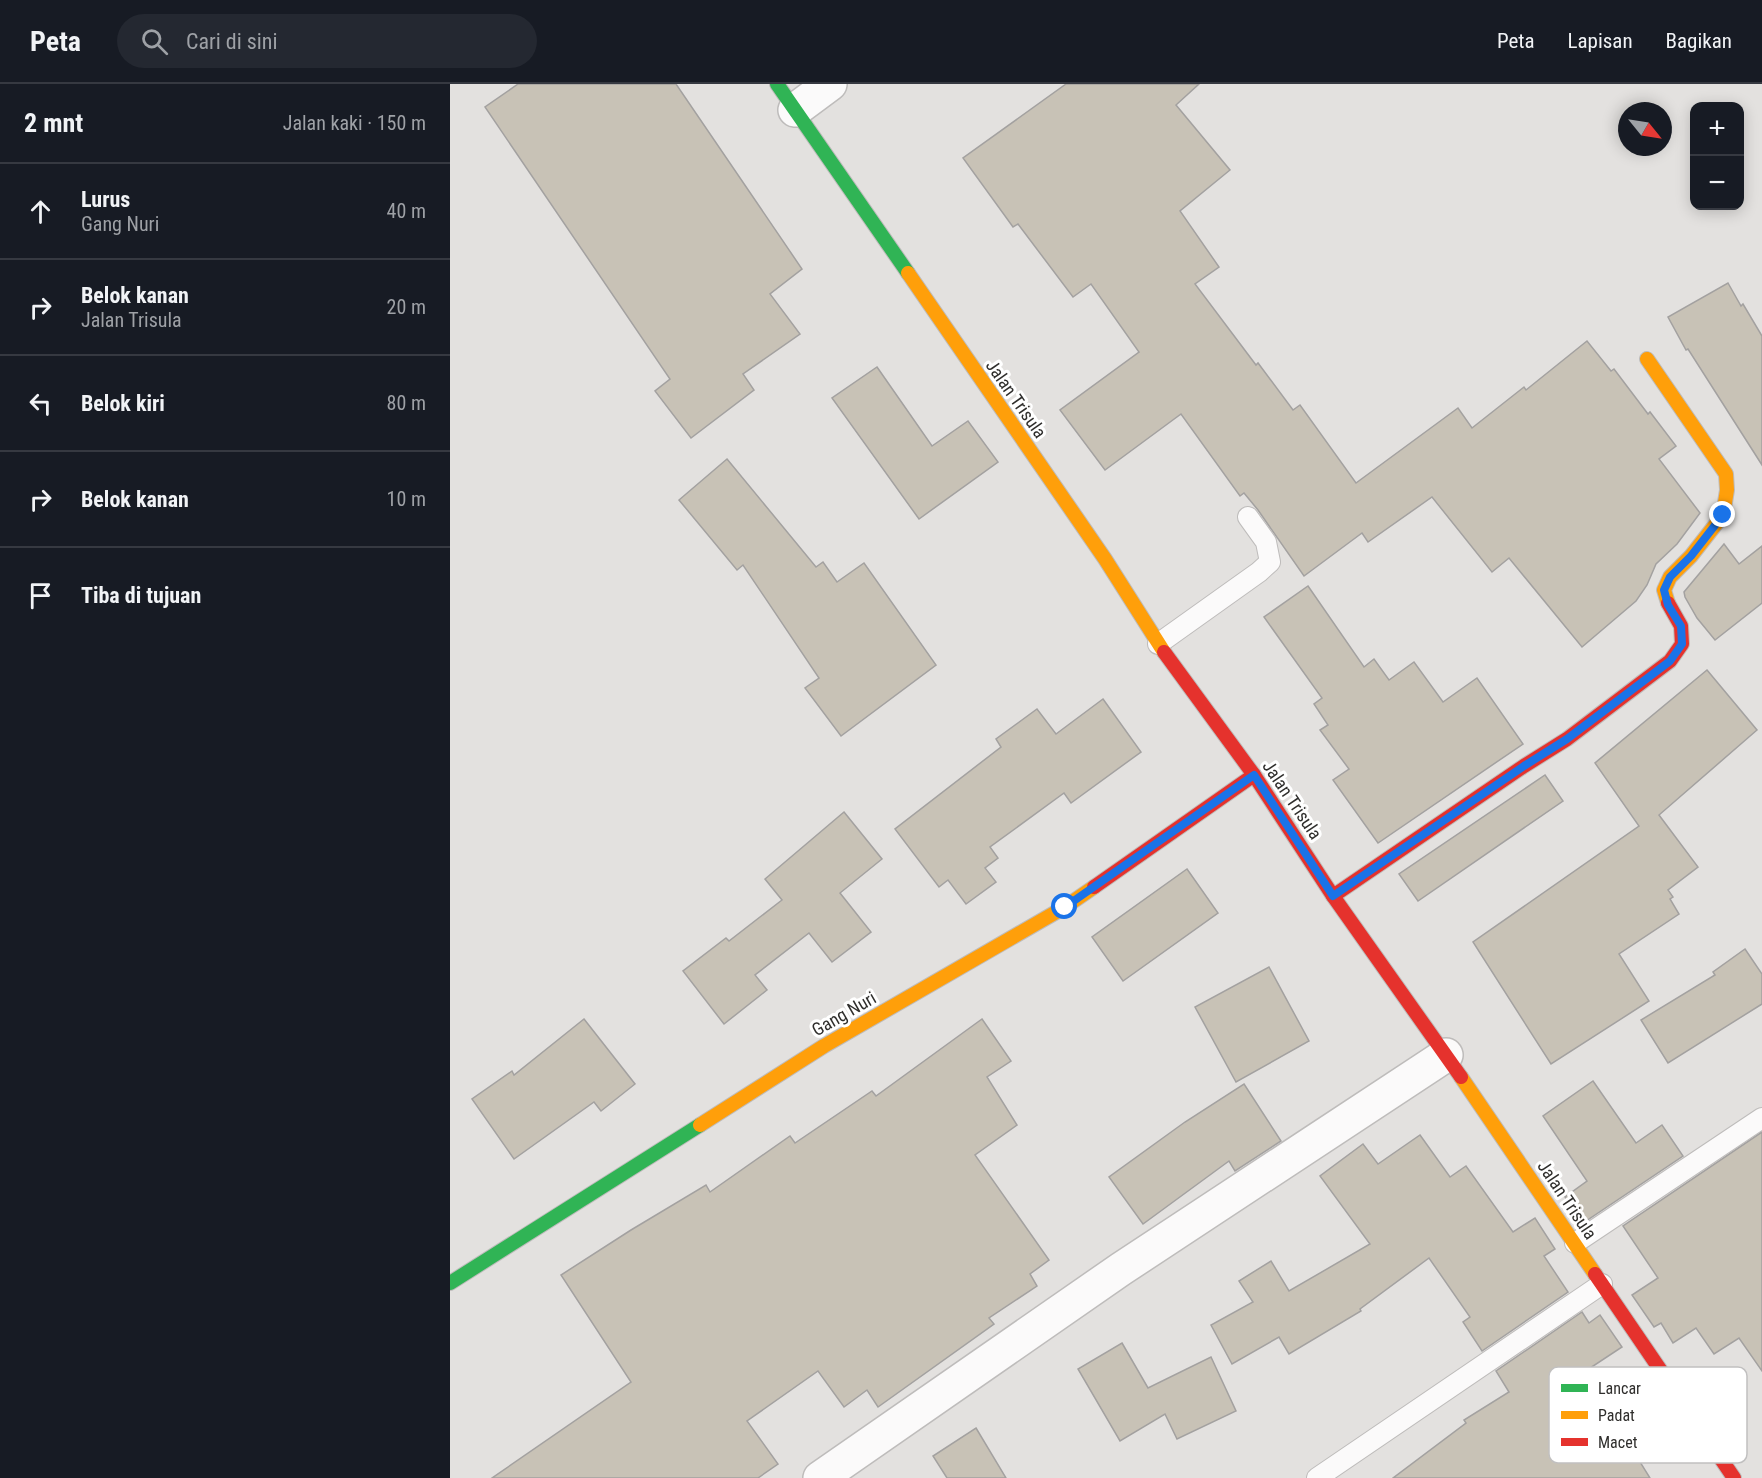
<!DOCTYPE html>
<html lang="id">
<head>
<meta charset="utf-8">
<style>
	body { margin:0; font-family:"Roboto Condensed",sans-serif; background:#242831; color:#f1f3f6 }
	.controls { position:absolute; right:18px; top:18px; display:grid; overflow:hidden; border-radius:12px; box-shadow:0 3px 15px #0003 }
	.controls button { width:54px; height:54px; display:grid; place-items:center; padding:0; border:0; border-bottom:2px solid #363941; background:#171b24; color:#f1f3f6; font:30px sans-serif }
	.compass { position:absolute; left:1168px; top:18px; width:54px; height:54px; border-radius:50%; background:#171b24; box-shadow:0 3px 15px #0003; rotate:120deg }
	.stop { position:absolute; width:18px; height:18px; margin:-14px; border:4px solid #1a73e8; border-radius:50%; background:#fff }
	.stop.end { background:#1a73e8; border-color:#fff; box-shadow:0 2px 6px #0008 }
	.list { margin:0; padding:0; list-style:none }
	h2 { display:flex; justify-content:space-between; align-items:center; height:78px; margin:0; padding:0 24px; font-size:26px }
	h2 small { font-size:20px; font-weight:400; color:#9ea1a6 }
	.list li { display:grid; grid-template-columns:39px 1fr auto; gap:18px; align-items:center; box-sizing:border-box; height:96px; padding:0 24px; border-top:2px solid #363941 }
	.list b { display:block; font-size:22px; white-space:nowrap }
	.list p { margin:0; font-size:20px; white-space:nowrap; color:#9ea1a6 }
	.list em { font-size:20px; font-style:normal; color:#9ea1a6 }
	.icon { flex:none; width:33px; height:33px; fill:none; stroke:currentColor; stroke-width:2; stroke-linecap:round; stroke-linejoin:round }
	.map { position:relative; flex:none; width:1312px; height:1394px; overflow:hidden }
	header { display:flex; align-items:center; gap:36px; box-sizing:border-box; height:84px; padding:0 30px; background:#171b24; border-bottom:2px solid #363941 }
	header strong { font-size:28px }
	nav { display:flex; gap:33px; margin-inline-start:auto; font-size:21px }
	.search { width:420px; height:54px; background:#242831; display:flex; align-items:center; gap:15px; box-sizing:border-box; padding:0 21px; border-radius:33px; color:#9ea1a6; font-size:22px }
	main { display:flex }
	aside { flex:1; background:#171b24 }
	.map>svg:first-child { display:block }
</style>
</head>
<body>
<header>
<strong>Peta</strong>
<div class="search"><svg class="icon" aria-label="search" viewBox="0 0 24 24"><circle cx="10" cy="10" r="6"/><path d="M15 15l6 6"/></svg>Cari di sini</div>
<nav><a>Peta</a><a>Lapisan</a><a>Bagikan</a></nav>
</header>
<main>
<aside>
<h2>2 mnt<small>Jalan kaki · 150 m</small></h2>
<ul class="list">
<li><svg class="icon" aria-label="ahead" viewBox="0 0 24 24"><path d="M12 20V5M6 11l6-6 6 6"/></svg><div><b>Lurus</b><p>Gang Nuri</p></div><em>40 m</em></li>
<li><svg class="icon" aria-label="right" viewBox="0 0 24 24"><path d="M7 20v-9h11M14 6l5 5-5 5"/></svg><div><b>Belok kanan</b><p>Jalan Trisula</p></div><em>20 m</em></li>
<li><svg class="icon" aria-label="left" viewBox="0 0 24 24"><path d="M17 20v-9H6M10 6l-5 5 5 5"/></svg><div><b>Belok kiri</b></div><em>80 m</em></li>
<li><svg class="icon" aria-label="right" viewBox="0 0 24 24"><path d="M7 20v-9h11M14 6l5 5-5 5"/></svg><div><b>Belok kanan</b></div><em>10 m</em></li>
<li><svg class="icon" aria-label="arrive" viewBox="0 0 24 24"><path d="M6 21V4h12l-3 4 3 4H6"/></svg><div><b>Tiba di tujuan</b></div></li>
</ul>
</aside>
<div class="map">
<svg width="1312" height="1394" viewBox="0 0 1312 1394">
	<rect width="100%" height="100%" fill="#e3e1df"/>
	<g fill="#c8c2b6" stroke="#a3a1a0" stroke-width="1.5">
		<path d="M68,0h158l126,185 -32,25 30,40 -57,40 11,16 -63,48 -36,-47 15,-12 -185,-272z"/>
		<path d="M616,0h133l-23,21 54,65 -50,41 39,56 -24,17 61,81 2,-2 35,47 7,-5 56,78 102,-75 14,20 52,-41 2,3 61,-49 24,30 3,-2 34,45 2,-2 26,34 -17,13 41,54 -23,31 -21,20 -9,21 -11,16 -54,46 -73,-89 -17,14 -60,-75 -64,45 -6,-9 -58,43 -46,-66 -14,-17 -4,3 -59,-82 -76,56 -45,-60 79,-58 -48,-68 -18,13 -55,-73 -5,3 -50,-69z"/>
		<path d="M1278,199l13,23 2,-2 19,32v129l-74,-116 -2,1 -18,-33z"/>
		<path d="M427,283l55,79 36,-25 30,41 -79,57 -87,-121z"/>
		<path d="M277,375l89,108 7,-5 14,20 27,-19 72,102 -95,71 -36,-48 14,-10 -76,-113 -6,5 -58,-70z"/>
		<path d="M1274,460l15,20 23,-18v57l-47,37 -18,-22 -12,-21 -1,-5z"/>
		<path d="M858,502l56,81 10,-8 15,21 25,-18 29,40 34,-24 46,66 -145,99 -45,-63 16,-11 -29,-39 8,-5 -14,-21 8,-6 -58,-81z"/>
		<path d="M1257,586l50,60 -98,85 39,52 -30,23 5,7 -3,2 9,15 -60,40 30,47 -98,63 -78,-122 166,-116 -44,-63z"/>
		<path d="M653,615l38,53 -70,51 -7,-10 -74,54 8,11 -13,10 11,14 -30,22 -18,-24 -9,7 -44,-58 106,-82 -5,-8 41,-30 19,25z"/>
		<path d="M1095,691l18,26 -145,100 -19,-27z"/>
		<path d="M394,728l38,47 -42,34 31,39 -39,30 -23,-29 -54,42 12,15 -43,34 -41,-53 43,-33 3,3 53,-41 -17,-21z"/>
		<path d="M737,785l31,44 -95,68 -31,-44z"/>
		<path d="M1295,865l17,25v30l-94,59 -27,-43 74,-45 -2,-3z"/>
		<path d="M819,883l40,74 -73,41 -41,-75z"/>
		<path d="M134,935l51,65 -34,27 -7,-9 -80,57 -42,-60 40,-28 2,4z"/>
		<path d="M532,935l29,42 -24,16 30,48 -42,30 74,105 -19,14 7,12 -48,32 5,6 -116,83 -11,-17 -23,17 -26,-36 -71,50 31,43 -20,14h-266l139,-96 -70,-107 70,-45 75,-45 4,7 80,-56 5,7 77,-52 4,5z"/>
		<path d="M1143,997l43,62 26,-18 21,31 -100,67 -18,-26 22,-16 -44,-65z"/>
		<path d="M794,1000l37,57 -46,30 -6,-10 -86,63 -34,-47 76,-55z"/>
		<path d="M1312,1048v239l-23,-33 -25,16 -18,-26 -23,15 -12,-20 -7,4 -22,-32 26,-17 -35,-52z"/>
		<path d="M970,1051l30,42 16,-11 47,66 22,-14 20,31 -11,7 24,36 -86,59 -19,-29 7,-5 -41,-59 -69,51 1,2 -72,43 -10,-17 -47,27 -21,-39 42,-23 -14,-21 32,-20 18,30 81,-47 -50,-68 43,-32 15,20z"/>
		<path d="M1132,1228l7,11 11,-8 22,32 -38,25 66,106h-257l73,-55 -2,-3 45,-28 -13,-21z"/>
		<path d="M672,1259l26,45 63,-31 25,54 -59,28 -12,-25 -45,27 -42,-72z"/>
		<path d="M526,1344l30,50h-59l-14,-22z"/>
	</g>
	<g fill="none" stroke-linecap="round" stroke-linejoin="round">
		<g stroke="#bebcbb" stroke-width="22">
			<g id="lane">
				<path d="M708,560l101,-72 11,-10 -4,-20 -18,-25"/>
				<path d="M1125,1159l187,-125"/>
				<path d="M867,1394l285,-194"/>
			</g>
		</g>
		<g stroke="#bebcbb" stroke-width="36">
			<g id="street">
				<path d="M345,26l35,-26"/>
				<path d="M370,1394l301,-209 325,-214"/>
			</g>
		</g>
		<g stroke="#bebcbb" stroke-width="16">
			<g id="fast">
				<path d="M327,0l131,189"/>
				<path d="M0,1199l250,-158"/>
			</g>
		</g>
		<g stroke="#bebcbb" stroke-width="16">
			<g id="slow">
				<path d="M458,189l197,286 59,93"/>
				<path d="M1197,275l79,115 1,16 -4,25 -32,41 -21,21 -6,13 4,13"/>
				<path d="M1011,993l134,197"/>
				<path d="M250,1041l124,-79 241,-139 29,-20"/>
			</g>
		</g>
		<g stroke="#bebcbb" stroke-width="16">
			<g id="jam">
				<path d="M714,568l90,123 79,121 128,181"/>
				<path d="M644,803l160,-112"/>
				<path d="M883,812l191,-130 43,-27 103,-78 12,-17 -1,-18 -13,-23"/>
				<path d="M1145,1190l139,204"/>
			</g>
		</g>
		<use href="#lane" stroke="#fbfafa" stroke-width="20"/>
		<use href="#street" stroke="#fbfafa" stroke-width="33"/>
		<use href="#fast" stroke="#30b455" stroke-width="14"/>
		<use href="#slow" stroke="#ff9f0a" stroke-width="14"/>
		<use href="#jam" stroke="#e5322d" stroke-width="14"/>
	</g>
	<g fill="none" stroke-linecap="round" stroke-linejoin="round">
		<path stroke="#1a73e8" stroke-width="8" d="M615,823l189,-132 79,121 191,-130 43,-27 103,-78 12,-17 -1,-18 -13,-21 -4,-15 6,-13 21,-21 32,-41"/>
	</g>
	<g text-anchor="middle" stroke-width="6" stroke-linejoin="round" paint-order="stroke">
		<g font-size="18" fill="#2f2e2c" stroke="#fff">
			<text transform="translate(566 315) rotate(55)" y="6">Jalan Trisula</text>
			<text transform="translate(842 716) rotate(56)" y="6">Jalan Trisula</text>
			<text transform="translate(394 930) rotate(-30)" y="6">Gang Nuri</text>
			<text transform="translate(1117 1116) rotate(56)" y="6">Jalan Trisula</text>
		</g>
	</g>
	<rect x="1099" y="1283" width="198" height="96" rx="9" fill="#fff" stroke="#c1c0c0" stroke-width="1.5"/>
	<rect x="1111" y="1300" width="27" height="8" fill="#30b455"/>
	<rect x="1111" y="1327" width="27" height="8" fill="#ff9f0a"/>
	<rect x="1111" y="1354" width="27" height="8" fill="#e5322d"/>
	<g font-size="16" fill="#2f2e2c">
		<text x="1148" y="1310">Lancar</text>
		<text x="1148" y="1337">Padat</text>
		<text x="1148" y="1364">Macet</text>
	</g>
</svg>
<div class="controls">
<button>+</button>
<button>−</button>
</div>
<svg class="compass" viewBox="-18 -18 36 36"><path d="M0-13l5 13h-10z" fill="#e53935"/><path d="M0 13l5-13h-10z" fill="#9ea1a6"/></svg>
<div class="stop" style="left:615px;top:823px"></div>
<div class="stop end" style="left:1273px;top:431px"></div>
</div>
</main>
</body>
</html>
